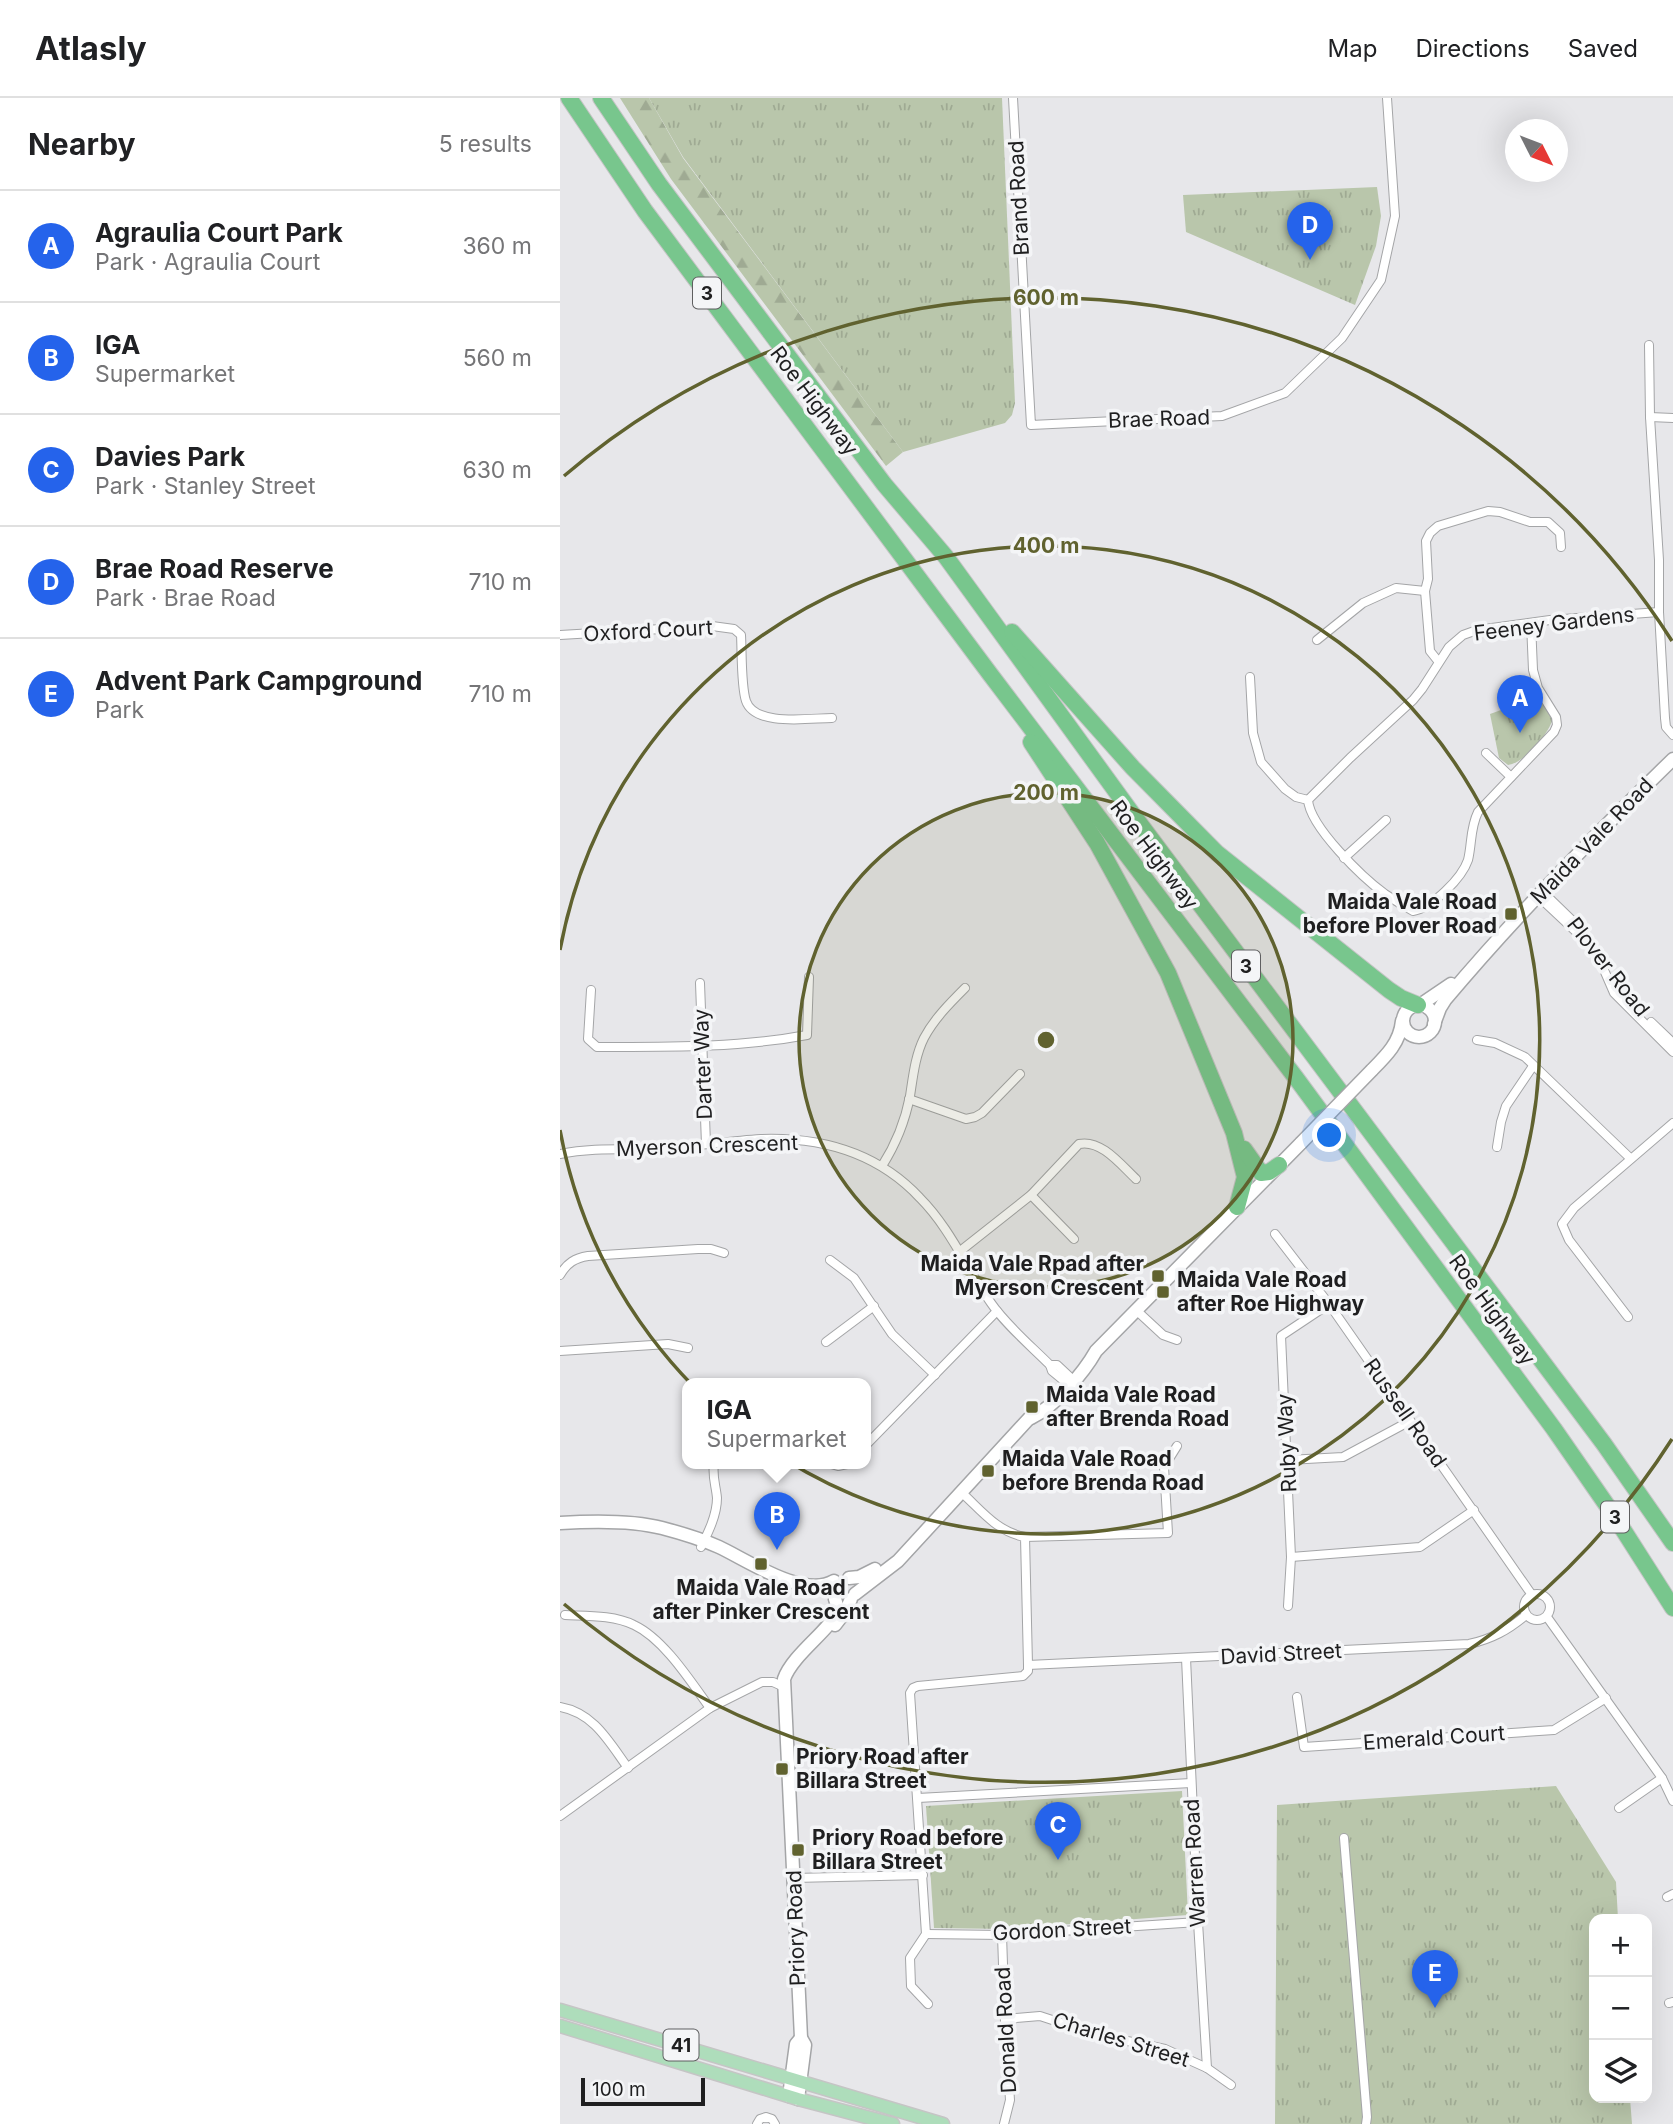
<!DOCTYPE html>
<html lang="en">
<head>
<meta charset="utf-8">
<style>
	body { margin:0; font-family:Inter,sans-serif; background:#f6f6f6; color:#202124 }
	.controls { position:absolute; right:21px; bottom:21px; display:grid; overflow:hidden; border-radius:14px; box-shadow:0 7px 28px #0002 }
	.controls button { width:63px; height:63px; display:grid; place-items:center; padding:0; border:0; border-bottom:2px solid #e0e0e0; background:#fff; color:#202124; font:35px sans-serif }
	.compass { position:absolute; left:945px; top:21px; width:63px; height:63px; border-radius:50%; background:#fff; box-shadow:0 7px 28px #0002; rotate:132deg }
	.scale { position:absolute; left:21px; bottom:18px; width:124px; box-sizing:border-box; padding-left:7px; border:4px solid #1f1f20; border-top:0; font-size:19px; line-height:24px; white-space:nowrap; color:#1f1f20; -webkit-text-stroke:5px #f4f5f7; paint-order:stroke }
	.you { position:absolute; left:770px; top:1038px; width:24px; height:24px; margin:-18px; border:5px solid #fff; border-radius:50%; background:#1a73e8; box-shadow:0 0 0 10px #1a73e833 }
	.badge { display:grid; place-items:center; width:46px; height:46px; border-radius:50%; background:#2563eb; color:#fff; font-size:23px; font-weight:700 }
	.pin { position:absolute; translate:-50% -58px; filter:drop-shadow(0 2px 4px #0008) }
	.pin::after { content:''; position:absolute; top:37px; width:24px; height:21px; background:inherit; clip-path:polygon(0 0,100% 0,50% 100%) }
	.popup { position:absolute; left:122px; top:1280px; width:189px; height:91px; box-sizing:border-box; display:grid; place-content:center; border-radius:14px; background:#fff; filter:drop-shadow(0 2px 5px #0005); font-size:23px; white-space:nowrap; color:#757577 }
	.popup b { font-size:26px; color:#202124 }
	.popup::after { content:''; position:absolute; left:50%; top:100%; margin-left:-14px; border:14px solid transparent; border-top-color:#fff }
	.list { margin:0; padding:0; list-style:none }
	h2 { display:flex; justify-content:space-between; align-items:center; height:91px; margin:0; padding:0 28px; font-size:30px }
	h2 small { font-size:23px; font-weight:400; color:#757577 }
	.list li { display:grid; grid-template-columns:46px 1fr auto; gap:21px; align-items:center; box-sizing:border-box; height:112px; padding:0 28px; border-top:2px solid #e0e0e0 }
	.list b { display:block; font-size:26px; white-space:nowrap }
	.list p { margin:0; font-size:23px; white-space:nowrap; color:#757577 }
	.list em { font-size:23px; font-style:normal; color:#757577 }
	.icon { flex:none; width:38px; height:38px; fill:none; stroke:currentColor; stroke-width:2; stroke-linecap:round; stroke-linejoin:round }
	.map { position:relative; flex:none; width:1113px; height:2026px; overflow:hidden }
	header { display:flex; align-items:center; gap:42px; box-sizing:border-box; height:98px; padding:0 35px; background:#fff; border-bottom:2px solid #e0e0e0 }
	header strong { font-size:33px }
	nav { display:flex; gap:38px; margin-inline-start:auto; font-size:24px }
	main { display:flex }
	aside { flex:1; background:#fff }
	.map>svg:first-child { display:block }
</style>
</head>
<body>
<header>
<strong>Atlasly</strong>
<nav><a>Map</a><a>Directions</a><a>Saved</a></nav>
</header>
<main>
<aside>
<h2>Nearby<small>5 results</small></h2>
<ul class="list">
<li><span class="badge">A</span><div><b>Agraulia Court Park</b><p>Park · Agraulia Court</p></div><em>360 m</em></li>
<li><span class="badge">B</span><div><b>IGA</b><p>Supermarket</p></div><em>560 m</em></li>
<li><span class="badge">C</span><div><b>Davies Park</b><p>Park · Stanley Street</p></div><em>630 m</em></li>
<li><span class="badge">D</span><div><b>Brae Road Reserve</b><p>Park · Brae Road</p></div><em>710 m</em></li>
<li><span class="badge">E</span><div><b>Advent Park Campground</b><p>Park</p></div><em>710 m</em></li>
</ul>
</aside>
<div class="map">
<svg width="1113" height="2026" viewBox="0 0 1113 2026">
	<defs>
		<pattern id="forest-firs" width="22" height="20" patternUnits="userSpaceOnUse" patternTransform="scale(1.75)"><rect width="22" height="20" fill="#b9c6ab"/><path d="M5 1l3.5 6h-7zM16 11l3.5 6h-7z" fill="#9faa93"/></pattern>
		<pattern id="park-tufts" width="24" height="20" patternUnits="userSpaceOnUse" patternTransform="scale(1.75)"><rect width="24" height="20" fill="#b9c6ab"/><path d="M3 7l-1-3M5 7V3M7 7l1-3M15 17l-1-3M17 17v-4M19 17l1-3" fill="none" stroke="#9faa93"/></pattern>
	</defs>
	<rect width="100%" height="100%" fill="#e7e7ea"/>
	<path fill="url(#forest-firs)" d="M60,0h29l34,60 220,294 -17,14 -215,-287z"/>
	<g fill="url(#park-tufts)">
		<path d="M89,0h353l13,305 -3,12 -7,8 -102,29 -220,-295z"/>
		<path d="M817,89l4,29 -5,30 -21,59 -169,-73 -3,-37z"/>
		<path d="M977,599l16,21c-4,16 -29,45 -45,47l-9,-7 -9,-44z"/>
		<path d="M996,1688l60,96 2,37h-24v179h36l2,26h-357l2,-319z"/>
		<path d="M622,1693l6,124 -183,14 -71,-1 -8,-122z"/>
	</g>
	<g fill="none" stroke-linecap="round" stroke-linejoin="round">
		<g stroke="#a4a5a7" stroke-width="10">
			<g id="street">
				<path d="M453,0l18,327 191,-9 63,-23 57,-55 39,-58 14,-64 -8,-118"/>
				<path d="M1089,247l1,72 9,143v52l6,106 1,9 7,8"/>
				<path d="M1090,319l23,1"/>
				<path d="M971,525l2,47 5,18 18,29 1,8 -3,7 -76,80c-8,16 -6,32 -10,48 -6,18 -36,48 -55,51 -9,-5 -19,-11 -28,-17 -22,-16 -75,-67 -77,-94l42,-42 63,-58 9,-11 27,-42 14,-12 14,-5 73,-10 109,-8"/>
				<path d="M0,537l152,-9 22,3 7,6c1,18 0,51 5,66 9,26 64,17 86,17"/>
				<path d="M757,542l46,-37 33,-15 29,3"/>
				<path d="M878,563l-8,-10 -5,-60 3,-12 -2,-38 4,-8 8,-7 50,-15 12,1 30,10h18l12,11 1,14"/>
				<path d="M690,579l3,56 8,29 24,27 11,8 12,3"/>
				<path d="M926,655l25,24"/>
				<path d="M784,760l42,-38"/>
				<path d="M983,794l33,32"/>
				<path d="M978,798l48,45 12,15 16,37 59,59"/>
				<path d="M1053,883l19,22"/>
				<path d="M140,885l6,161"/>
				<path d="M31,892l-3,49 9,8c70,0 141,1 210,-12l2,-58"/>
				<path d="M1091,924l22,21"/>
				<path d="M917,942l18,3 30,14 105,101"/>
				<path d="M349,1001l57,20 9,-2 7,-4 38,-39"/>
				<path d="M937,1049l4,-25 5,-16 27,-40"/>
				<path d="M0,1056c35,-7 70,-4 106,-6 32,-2 63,-7 95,-9 61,-2 116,13 159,59 30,30 47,71 71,105 15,22 40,43 59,62l2,6 17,14"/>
				<path d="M322,1068c14,-22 23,-44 28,-70 3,-19 5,-40 14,-58 10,-19 26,-35 41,-50"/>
				<path d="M471,1097l43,44"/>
				<path d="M715,1136l54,70 203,291"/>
				<path d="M399,1154l72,-57 48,-51c22,-5 42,21 57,35"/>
				<path d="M270,1162l24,18 38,56 43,41"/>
				<path d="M0,1177c7,-12 15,-17 28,-19l110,-7h13l13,4"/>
				<path d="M576,1212l27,25 14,5"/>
				<path d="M1068,1219l-59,-77 -7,-16 12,-16 99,-85"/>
				<path d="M266,1244l48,-36"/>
				<path d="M0,1253l108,-7 20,4"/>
				<path d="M490,1267h7l16,15"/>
				<path d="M306,1347l131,-134"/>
				<path d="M728,1362l55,-3 67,-36"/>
				<path d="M271,1366l7,2 9,-2"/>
				<path d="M465,1439l143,-4 -4,-66 13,-21"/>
				<path d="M141,1449c7,-14 16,-32 16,-49 -1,-12 -5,-21 -3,-34"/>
				<path d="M731,1459l129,-10 54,-37"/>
				<circle cx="977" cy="1509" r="13"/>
				<path d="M728,1508l3,-49 -10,-221 48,-32"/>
				<path d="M5,1517c22,1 49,0 69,10 30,14 57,57 76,83"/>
				<path d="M987,1519l115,161 11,23"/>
				<path d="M626,1560l12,264 9,146"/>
				<path d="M468,1567l441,-21c23,-5 39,-14 57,-29"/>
				<path d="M737,1599l7,50 250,-17 52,-32"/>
				<path d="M0,1609c34,6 49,35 68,61"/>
				<path d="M358,1700l273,-15"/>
				<path d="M1059,1710l43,-30"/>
				<path d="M0,1718l150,-108 52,-26h11l11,5"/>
				<path d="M784,1740l23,279 -1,7"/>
				<path d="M234,1780l129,-3"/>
				<path d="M1107,1799l6,-3"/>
				<path d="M366,1836l76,1 196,-13"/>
				<path d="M442,1837l3,88 5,77 -6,24"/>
				<path d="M1109,1905l4,-1"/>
				<path d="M368,1906l-17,-18 -1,-28 16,-24 -16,-241 3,-5 5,-2 105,-10 5,-5v-6l-3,-128c-28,-5 -44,-27 -64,-45"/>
				<path d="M445,1925l11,-5 24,-2 55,18 70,15 42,19 24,17"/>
				<path d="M197,2026l3,-5 6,-2 6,2 3,5"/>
			</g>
		</g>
		<g stroke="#a4a5a7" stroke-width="15">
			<g id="secondary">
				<circle cx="859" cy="923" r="16"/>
				<path d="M860,907l31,-21"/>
				<path d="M874,926l6,-16 5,-8c71,-85 149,-164 228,-241"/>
				<path d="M812,972c15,-15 28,-28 30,-49"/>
				<path d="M471,1320c24,-12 52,-44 65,-67l205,-208"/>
				<path d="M0,1425c32,-2 71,-3 102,5 19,5 39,11 57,19 28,13 84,52 115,34"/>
				<path d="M289,1480l10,-1 16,-8"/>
				<path d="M295,1496l43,-33 136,-148"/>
				<path d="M275,1527l10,-13 6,-13"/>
				<path d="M229,1998l7,-52 5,-6"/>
				<path d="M238,2001l7,-54 -4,-7 -17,-359c9,-26 51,-52 53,-70 1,-4 -1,-6 -2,-10"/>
			</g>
		</g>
		<g stroke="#c5c5c5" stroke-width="15">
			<g id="primary">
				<path d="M0,1912l383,114"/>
				<path d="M0,1928l238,73 95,25"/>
			</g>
		</g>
		<g stroke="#c5c5c5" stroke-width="18">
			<g id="highway">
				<path d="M9,0l76,113 345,463 306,404 258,351 61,88 58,91"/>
				<path d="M41,0l58,86 225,300 62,73 185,255 473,632 69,99"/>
				<path d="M452,534l121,136 84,85 172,137 12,8 17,7"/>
				<path d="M471,644l66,101 71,130 66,160 11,44 -8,30"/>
				<path d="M684,1051l17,24 8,-1 10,-7"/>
			</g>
		</g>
		<use href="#street" stroke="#fff" stroke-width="8"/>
		<use href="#secondary" stroke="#fff" stroke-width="12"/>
		<use href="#primary" stroke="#aeddbb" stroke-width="12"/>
		<use href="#highway" stroke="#78c68d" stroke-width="16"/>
		<g stroke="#a4a5a7" stroke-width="15" stroke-linecap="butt">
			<path id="secondary-bridge" d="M741,1045l71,-73"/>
		</g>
		<use href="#secondary-bridge" stroke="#fff" stroke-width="12"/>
	</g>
	<circle cx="486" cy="942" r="247" fill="#60622f" fill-opacity=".12"/>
	<g fill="none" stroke="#60622f" stroke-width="3.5">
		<circle cx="486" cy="942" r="247"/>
		<path d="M0 852A494 494 0 1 1 0 1032"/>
		<path d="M1112 1341A742 742 0 0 1 4 1506M4 378A742 742 0 0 1 1112 543"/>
	</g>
	<g fill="#60622f" stroke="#f4f5f7" stroke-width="2.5">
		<rect x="944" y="809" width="14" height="14" rx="3.5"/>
		<rect x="591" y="1171" width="14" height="14" rx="3.5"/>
		<rect x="596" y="1187" width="14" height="14" rx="3.5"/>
		<rect x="465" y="1302" width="14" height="14" rx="3.5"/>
		<rect x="421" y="1366" width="14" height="14" rx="3.5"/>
		<rect x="194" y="1459" width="14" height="14" rx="3.5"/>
		<rect x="215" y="1664" width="14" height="14" rx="3.5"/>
		<rect x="231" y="1745" width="14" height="14" rx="3.5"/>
	</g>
	<g text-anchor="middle" stroke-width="7" stroke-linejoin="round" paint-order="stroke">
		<g fill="#f4f5f7" stroke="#5f5f60" stroke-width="2">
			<rect x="133" y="179.5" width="28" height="31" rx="5"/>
			<rect x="672" y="852.5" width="28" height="31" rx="5"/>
			<rect x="1041" y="1403.5" width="28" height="31" rx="5"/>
			<rect x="103.5" y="1931.5" width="35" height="31" rx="5"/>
		</g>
		<g font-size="19" font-weight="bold" fill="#1f1f20">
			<text x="147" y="202">3</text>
			<text x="686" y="875">3</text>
			<text x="1055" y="1426">3</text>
			<text x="121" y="1954">41</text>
		</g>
		<g font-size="21" fill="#1f1f20" stroke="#f4f5f7">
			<text transform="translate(459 100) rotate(-93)" y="7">Brand Road</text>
			<text transform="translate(254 303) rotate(53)" y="7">Roe Highway</text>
			<text transform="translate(599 321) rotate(-2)" y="7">Brae Road</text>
			<text transform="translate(994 526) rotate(-7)" y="7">Feeney Gardens</text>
			<text transform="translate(88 533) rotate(-3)" y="7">Oxford Court</text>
			<text transform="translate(1032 743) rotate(-46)" y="7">Maida Vale Road</text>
			<text transform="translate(594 757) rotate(53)" y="7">Roe Highway</text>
			<text transform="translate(1048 869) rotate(52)" y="7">Plover Road</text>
			<text transform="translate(143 966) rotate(-92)" y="7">Darter Way</text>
			<text transform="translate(147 1048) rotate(-2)" y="7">Myerson Crescent</text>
			<text transform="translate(932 1212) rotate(54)" y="7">Roe Highway</text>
			<text transform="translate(845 1315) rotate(55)" y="7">Russell Road</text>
			<text transform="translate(727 1345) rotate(-93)" y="7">Ruby Way</text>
			<text transform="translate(721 1556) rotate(-3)" y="7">David Street</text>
			<text transform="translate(874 1640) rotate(-4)" y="7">Emerald Court</text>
			<text transform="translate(635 1765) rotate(-93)" y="7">Warren Road</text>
			<text transform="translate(236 1830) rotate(-92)" y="7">Priory Road</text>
			<text transform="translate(502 1832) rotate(-3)" y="7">Gordon Street</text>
			<text transform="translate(446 1932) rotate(-93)" y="7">Donald Road</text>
			<text transform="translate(561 1942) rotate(17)" y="7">Charles Street</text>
		</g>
		<g font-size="21" font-weight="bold" fill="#1f1f20" stroke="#f4f5f7" text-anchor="start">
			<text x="937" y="811" text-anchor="end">Maida Vale Road<tspan x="937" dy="24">before Plover Road</tspan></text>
			<text x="584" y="1173" text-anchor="end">Maida Vale Rpad after<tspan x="584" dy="24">Myerson Crescent</tspan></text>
			<text x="617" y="1189">Maida Vale Road<tspan x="617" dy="24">after Roe Highway</tspan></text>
			<text x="486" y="1304">Maida Vale Road<tspan x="486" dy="24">after Brenda Road</tspan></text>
			<text x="442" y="1368">Maida Vale Road<tspan x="442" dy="24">before Brenda Road</tspan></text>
			<text x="201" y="1497" text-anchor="middle">Maida Vale Road<tspan x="201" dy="24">after Pinker Crescent</tspan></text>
			<text x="236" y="1666">Priory Road after<tspan x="236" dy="24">Billara Street</tspan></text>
			<text x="252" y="1747">Priory Road before<tspan x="252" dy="24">Billara Street</tspan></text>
		</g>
	</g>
	<circle cx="486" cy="942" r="10" fill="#60622f" stroke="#f4f5f7" stroke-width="3.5"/>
	<g font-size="21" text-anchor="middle" font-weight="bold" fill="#60622f" stroke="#f4f5f7" stroke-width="7" stroke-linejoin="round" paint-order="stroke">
		<text x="486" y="207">600 m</text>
		<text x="486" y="455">400 m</text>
		<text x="486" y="702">200 m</text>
	</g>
</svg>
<div class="controls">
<button>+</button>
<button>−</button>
<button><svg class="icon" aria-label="layers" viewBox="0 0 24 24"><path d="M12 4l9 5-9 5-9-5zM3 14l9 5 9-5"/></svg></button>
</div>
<svg class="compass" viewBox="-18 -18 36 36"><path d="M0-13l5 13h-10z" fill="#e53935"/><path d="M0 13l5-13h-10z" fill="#757577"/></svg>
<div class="scale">100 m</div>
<div class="you"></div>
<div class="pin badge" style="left:960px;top:635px">A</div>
<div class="pin badge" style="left:217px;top:1452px">B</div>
<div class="popup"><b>IGA</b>Supermarket</div>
<div class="pin badge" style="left:498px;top:1762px">C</div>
<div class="pin badge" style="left:750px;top:162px">D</div>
<div class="pin badge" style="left:875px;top:1910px">E</div>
</div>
</main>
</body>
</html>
